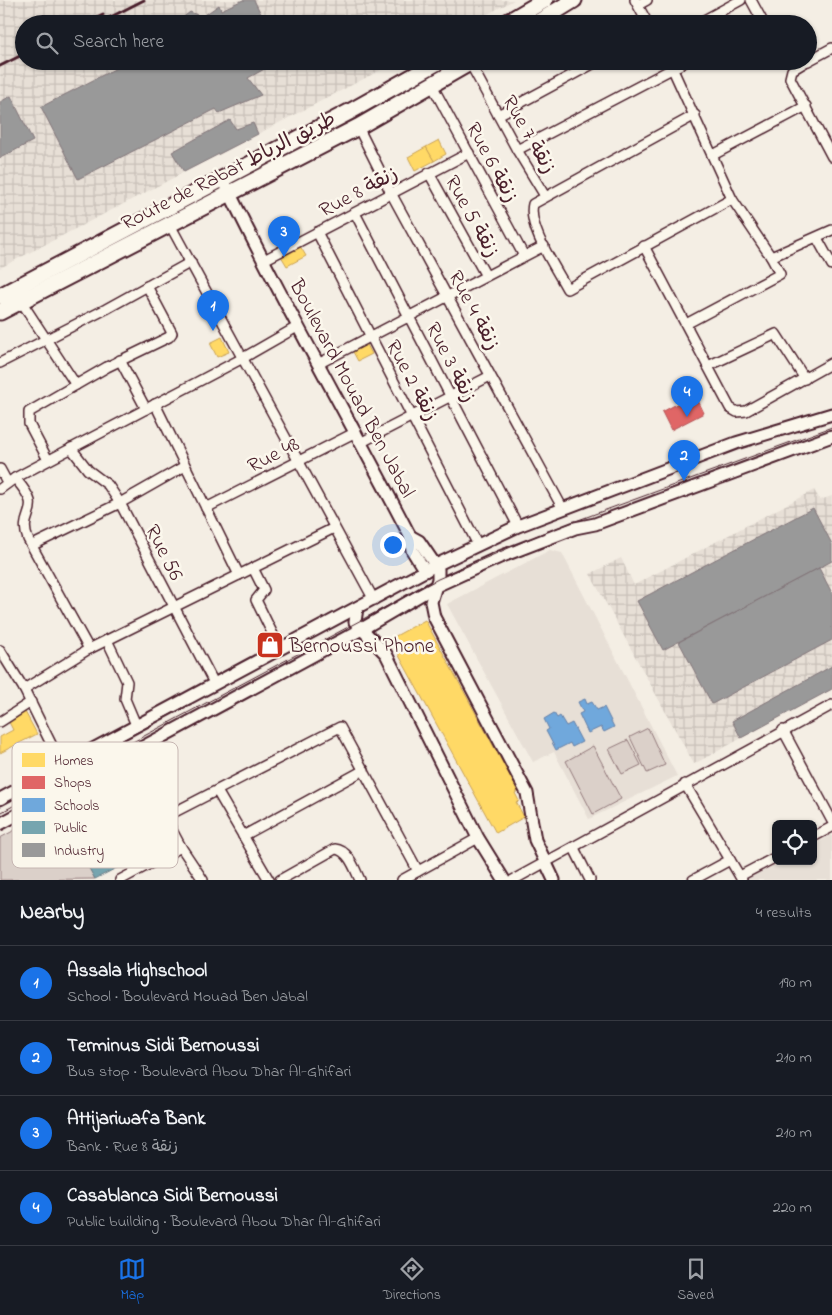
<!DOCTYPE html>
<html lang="en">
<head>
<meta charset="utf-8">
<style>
	body { margin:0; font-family:"Indie Flower","Playpen Sans Arabic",sans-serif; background:#242831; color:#f1f3f6 }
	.controls { position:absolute; right:15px; bottom:15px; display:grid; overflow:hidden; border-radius:8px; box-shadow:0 1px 4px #0004 }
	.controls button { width:45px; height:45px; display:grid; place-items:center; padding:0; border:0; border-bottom:1px solid #363941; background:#171b24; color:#f1f3f6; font:25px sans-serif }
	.you { position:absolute; left:392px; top:544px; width:18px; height:18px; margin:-12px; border:4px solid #fff; border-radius:50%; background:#1a73e8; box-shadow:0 0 0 8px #1a73e833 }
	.badge { display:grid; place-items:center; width:32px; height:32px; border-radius:50%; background:#1a73e8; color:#fff; font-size:16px; font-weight:700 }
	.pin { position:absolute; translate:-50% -41px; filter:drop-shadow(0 1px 2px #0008) }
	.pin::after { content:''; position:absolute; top:26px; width:18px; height:15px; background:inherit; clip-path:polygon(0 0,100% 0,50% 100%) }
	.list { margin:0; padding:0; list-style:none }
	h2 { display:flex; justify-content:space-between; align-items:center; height:65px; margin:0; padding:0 20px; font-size:21px }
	h2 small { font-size:16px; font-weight:400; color:#9ea1a6 }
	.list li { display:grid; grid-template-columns:32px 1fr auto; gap:15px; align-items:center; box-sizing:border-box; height:75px; padding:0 20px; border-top:1px solid #363941 }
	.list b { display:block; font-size:19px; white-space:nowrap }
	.list p { margin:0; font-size:16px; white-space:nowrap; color:#9ea1a6 }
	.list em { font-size:16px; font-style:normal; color:#9ea1a6 }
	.icon { flex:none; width:28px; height:28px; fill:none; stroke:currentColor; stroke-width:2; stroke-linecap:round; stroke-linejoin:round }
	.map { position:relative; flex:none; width:832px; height:880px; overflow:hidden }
	.search { position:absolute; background:#171b24; box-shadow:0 1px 4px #0004; left:15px; right:15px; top:15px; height:55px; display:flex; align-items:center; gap:12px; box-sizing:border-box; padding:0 18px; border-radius:28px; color:#9ea1a6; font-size:19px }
	.sheet { height:365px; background:#171b24 }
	nav { display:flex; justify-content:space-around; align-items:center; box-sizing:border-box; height:70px; border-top:1px solid #363941; background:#171b24; font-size:14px; color:#9ea1a6 }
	nav a { display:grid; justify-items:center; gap:2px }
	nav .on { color:#1a73e8 }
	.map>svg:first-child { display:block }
</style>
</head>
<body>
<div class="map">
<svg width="832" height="880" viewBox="0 0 832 880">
	<defs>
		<pattern id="industrial-grid" width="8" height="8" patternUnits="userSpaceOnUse" patternTransform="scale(1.25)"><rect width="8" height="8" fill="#e7dfd6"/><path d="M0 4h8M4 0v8" fill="none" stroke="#c8bfb8"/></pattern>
	</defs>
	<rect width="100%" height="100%" fill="#f4eee4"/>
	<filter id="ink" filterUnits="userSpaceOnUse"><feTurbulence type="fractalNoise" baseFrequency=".02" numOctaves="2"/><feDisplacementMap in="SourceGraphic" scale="10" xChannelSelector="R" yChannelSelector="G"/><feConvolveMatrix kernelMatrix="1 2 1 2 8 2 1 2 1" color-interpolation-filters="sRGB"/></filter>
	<g filter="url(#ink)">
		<g fill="#e7dfd6">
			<path d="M550,550l12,3 115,223 -88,43 -35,-67 -21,10 -86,-158z"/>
			<path d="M832,835v45h-83l-1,-2 33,-17h32v-16z"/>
		</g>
		<g fill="url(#industrial-grid)">
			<path d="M0,0h514l-45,24h-445v37h374l-398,207z"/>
			<path d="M814,490l6,10 12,-4v193l-138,75 -104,-190 31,-16 13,27z"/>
		</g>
		<g fill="#dbd0c9" stroke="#92787a">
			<path d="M648,728l17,37 -18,8 -17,-36z"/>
			<path d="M628,740l13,25 -19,9 -13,-25z"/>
			<path d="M593,746l28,53 -28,15 -27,-53z"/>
			<path d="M56,808l39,71 -95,1v-42z"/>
		</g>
		<g fill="#ffd966" stroke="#c9a154">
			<path d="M439,140l7,14 -12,7 -8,-14z"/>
			<path d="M426,147l8,14 -19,10 -7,-14z"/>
			<path d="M300,246l6,10 -19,10 -6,-10z"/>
			<path d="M222,337l7,15 -12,5 -7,-14z"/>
			<path d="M366,343l6,11 -14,7 -6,-11z"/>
			<path d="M425,620l93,171 -3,2 4,8 -3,1 8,15 -28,16 -106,-194z"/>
			<path d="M24,710l13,24 -37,19v-16l13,-7 -6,-12z"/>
		</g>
		<path fill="#e06666" stroke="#b35154" d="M695,394l9,19 -33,17 -9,-18z"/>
		<g fill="#6fa8dc" stroke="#647fa7">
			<path d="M585,699l2,5 5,-2 5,8 7,-3 10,20 -10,5 -3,-5 -13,6 -9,-19 4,-2 -5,-10z"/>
			<path d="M554,713l3,5 3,-2 6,10 6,-3 10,19 -10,5 -2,-4 -14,7 -10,-19 3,-2 -5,-10z"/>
		</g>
		<path fill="#76a5af" stroke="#697d87" d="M124,772l37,73 -66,34 -39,-71z"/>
		<g fill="#999" stroke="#817478">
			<path d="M243,0h11l12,24h-91l15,-12 12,5 17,-12 2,5z"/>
			<path d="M130,61h149l-31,17 13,17 -42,18 -3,-4 -138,70 -37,-72z"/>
			<path d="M11,96l22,45 -33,17v-56z"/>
			<path d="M230,120l6,9 17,-6 5,11 -74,38 -12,-20z"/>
			<path d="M813,508l19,36v17l-169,89 -26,-49z"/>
			<path d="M819,568l13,25v47l-120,64 -33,-62z"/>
			<path d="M832,666v23l-91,49 -9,-17z"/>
		</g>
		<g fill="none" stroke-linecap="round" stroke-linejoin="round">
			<g stroke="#4a1f2b" stroke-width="12">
				<g id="minor">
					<path d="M635,0l13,24"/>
					<path d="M751,0l13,24"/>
					<path d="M638,5l9,-5"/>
					<path d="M697,24l44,-24"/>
					<path d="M669,61l63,138 39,58 9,17 -94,50"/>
					<path d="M807,61l-15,9 -2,8 42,79"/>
					<path d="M808,61l24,-13"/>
					<path d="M470,63l47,87 28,46"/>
					<path d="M432,85l92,171"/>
					<path d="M498,115l100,-54"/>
					<path d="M695,115l-162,89c-6,23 23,64 34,85l165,-90"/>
					<path d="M358,127l33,66 172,316"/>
					<path d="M517,150l170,-89"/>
					<path d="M713,155l93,-49"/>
					<path d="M429,173l57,103"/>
					<path d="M355,213l163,313"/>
					<path d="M169,223l205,377"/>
					<path d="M317,232l161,313"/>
					<path d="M817,238l15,27"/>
					<path d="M644,246l86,162 7,4 9,-1 86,-48"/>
					<path d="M771,257l61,-27"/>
					<path d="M264,260l205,-107"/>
					<path d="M21,301l55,84"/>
					<path d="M120,360l26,49"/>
					<path d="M0,363l106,-54 85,-47"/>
					<path d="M318,364l226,-118"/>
					<path d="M708,366l68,-32 29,45"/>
					<path d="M155,404l84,171"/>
					<path d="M362,442l128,-66"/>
					<path d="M71,448l17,22 20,15 12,18 94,180"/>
					<path d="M48,460l-19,-36v-12l78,-45 62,-30 3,-4 -25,-47"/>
					<path d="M0,469l7,13"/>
					<path d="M15,478c5,6 13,15 15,23 3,13 -10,19 -2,38l61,110"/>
					<path d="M0,489l15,-11 228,-120 54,-31"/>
					<path d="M206,508l150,-76"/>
					<path d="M33,545l87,-42 65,-37"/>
					<path d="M253,568l11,22 -8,10 24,49"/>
					<path d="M107,640l20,42 -2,17 11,26"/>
					<path d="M0,650l24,39 38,77"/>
					<path d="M24,689l65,-40 245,-121"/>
					<path d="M0,722l31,-20"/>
					<path d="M783,730l49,91"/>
					<path d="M131,754l50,93 22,33"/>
					<path d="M685,784l57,96"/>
					<path d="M217,791l52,89"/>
					<path d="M165,817l175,-90 78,144"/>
					<path d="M243,836l121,-66"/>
					<path d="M813,837l19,-10"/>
					<path d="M574,848l16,32"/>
					<path d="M740,876l36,-19"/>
					<path d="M120,880l61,-33"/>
					<path d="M280,880l55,-31c14,1 20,21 25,31"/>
					<path d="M402,880l76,-42"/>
					<path d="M513,880l319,-175"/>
					<path d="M693,880l37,-20"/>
				</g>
			</g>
			<g stroke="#4a1f2b" stroke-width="15">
				<g id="tertiary">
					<path d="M222,177c58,122 126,239 188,359l2,14 13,21"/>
					<path d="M410,536l9,5 19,28v10l-7,23 3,15 93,176 8,47 19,40"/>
					<path d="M357,608l-2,14 31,32 92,184 26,42"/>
					<path d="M0,799l436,-234 82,-39 218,-83 96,-29"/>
					<path d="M0,824l362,-195 72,-42 66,-30 75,-29 20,-4 237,-88"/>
				</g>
			</g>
			<g stroke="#4a1f2b" stroke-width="19">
				<g id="primary">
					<path d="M504,24l41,-24"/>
					<path d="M535,24l39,-24"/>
					<path d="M0,296l351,-185 89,-50"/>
					<path d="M0,312l358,-185 115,-66"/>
				</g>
			</g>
			<use href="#minor" stroke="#fbf7ec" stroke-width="9"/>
			<use href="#tertiary" stroke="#fbf7ec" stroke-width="11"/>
			<use href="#primary" stroke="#fbf7ec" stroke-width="15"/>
			<g stroke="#4a1f2b" stroke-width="1">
				<path d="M53,777l137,-73"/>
				<path d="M0,813l438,-234 105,-46 289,-106"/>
			</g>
			<g stroke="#4a1f2b" stroke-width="3">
				<path d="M85,24l18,-9"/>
				<path d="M97,24l47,-24"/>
				<path d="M0,66l24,-12"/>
			</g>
		</g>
	</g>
	<defs>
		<g id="shop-square" transform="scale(1.4375)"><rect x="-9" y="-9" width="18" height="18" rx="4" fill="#c8321e" stroke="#fbf7ec"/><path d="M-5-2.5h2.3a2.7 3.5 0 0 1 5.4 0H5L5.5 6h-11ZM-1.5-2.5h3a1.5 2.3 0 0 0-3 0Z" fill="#fff"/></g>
	</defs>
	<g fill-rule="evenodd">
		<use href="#shop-square" x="270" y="645"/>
	</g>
	<g text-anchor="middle" stroke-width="5" stroke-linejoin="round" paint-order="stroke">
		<g font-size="21" fill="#4a1f2b" stroke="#fbf7ec">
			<text transform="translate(530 134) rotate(60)" y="7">Rue 7 زنقة</text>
			<text transform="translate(493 162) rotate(62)" y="7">Rue 6 زنقة</text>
			<text transform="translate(228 170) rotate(-27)" y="7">Route de Rabat طريق الرباط</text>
			<text transform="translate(358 191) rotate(-28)" y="7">Rue 8 زنقة</text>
			<text transform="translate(473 216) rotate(61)" y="7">Rue 5 زنقة</text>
			<text transform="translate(475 310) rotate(62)" y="7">Rue 4 زنقة</text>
			<text transform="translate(452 362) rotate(63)" y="7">Rue 3 زنقة</text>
			<text transform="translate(413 380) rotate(62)" y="7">Rue 2 زنقة</text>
			<text transform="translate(353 388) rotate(62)" y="7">Boulevard Mouad Ben Jabal</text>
			<text transform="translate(273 454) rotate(-27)" y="7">Rue 48</text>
			<text transform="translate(165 552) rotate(63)" y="7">Rue 56</text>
		</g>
		<g font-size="21" fill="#4a1f2b" stroke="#fbf7ec" text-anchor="start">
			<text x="289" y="652">Bernoussi Phone</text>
		</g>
	</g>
	<rect x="12" y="742" width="166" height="126" rx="8" fill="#fbf7ec" stroke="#c6b6b2" stroke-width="1"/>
	<rect x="22" y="753" width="23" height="14" fill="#ffd966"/>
	<rect x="22" y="776" width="23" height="13" fill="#e06666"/>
	<rect x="22" y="798" width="23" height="14" fill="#6fa8dc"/>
	<rect x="22" y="821" width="23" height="13" fill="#76a5af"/>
	<rect x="22" y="843" width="23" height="14" fill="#999"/>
	<g font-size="14" fill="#4a1f2b">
		<text x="54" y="765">Homes</text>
		<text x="54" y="787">Shops</text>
		<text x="54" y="810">Schools</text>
		<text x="54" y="832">Public</text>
		<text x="54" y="855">Industry</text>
	</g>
</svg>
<div class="controls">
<button><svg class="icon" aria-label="locate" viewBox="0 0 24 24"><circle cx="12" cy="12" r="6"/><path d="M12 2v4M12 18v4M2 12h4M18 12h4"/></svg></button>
</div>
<div class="you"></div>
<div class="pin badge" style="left:213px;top:331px">1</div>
<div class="pin badge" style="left:684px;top:481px">2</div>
<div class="pin badge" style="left:284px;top:257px">3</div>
<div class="pin badge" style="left:687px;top:417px">4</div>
<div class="search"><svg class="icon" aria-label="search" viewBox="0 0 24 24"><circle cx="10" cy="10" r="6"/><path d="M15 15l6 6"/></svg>Search here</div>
</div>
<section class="sheet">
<h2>Nearby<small>4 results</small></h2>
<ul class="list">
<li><span class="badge">1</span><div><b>Assala Highschool</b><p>School · Boulevard Mouad Ben Jabal</p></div><em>190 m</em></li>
<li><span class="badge">2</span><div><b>Terminus Sidi Bernoussi</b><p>Bus stop · Boulevard Abou Dhar Al-Ghifari</p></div><em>210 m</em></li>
<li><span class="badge">3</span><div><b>Attijariwafa Bank</b><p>Bank · Rue 8 زنقة</p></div><em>210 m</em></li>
<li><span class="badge">4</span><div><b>Casablanca Sidi Bernoussi</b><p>Public building · Boulevard Abou Dhar Al-Ghifari</p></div><em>220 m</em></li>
</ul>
</section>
<nav>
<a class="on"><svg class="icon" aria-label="map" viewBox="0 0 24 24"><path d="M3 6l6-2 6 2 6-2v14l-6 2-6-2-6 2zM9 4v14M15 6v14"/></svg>Map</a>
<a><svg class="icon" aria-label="directions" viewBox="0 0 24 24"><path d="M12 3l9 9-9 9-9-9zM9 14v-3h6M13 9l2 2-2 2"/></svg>Directions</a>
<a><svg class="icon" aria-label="saved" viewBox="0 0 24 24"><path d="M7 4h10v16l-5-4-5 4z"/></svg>Saved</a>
</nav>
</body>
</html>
